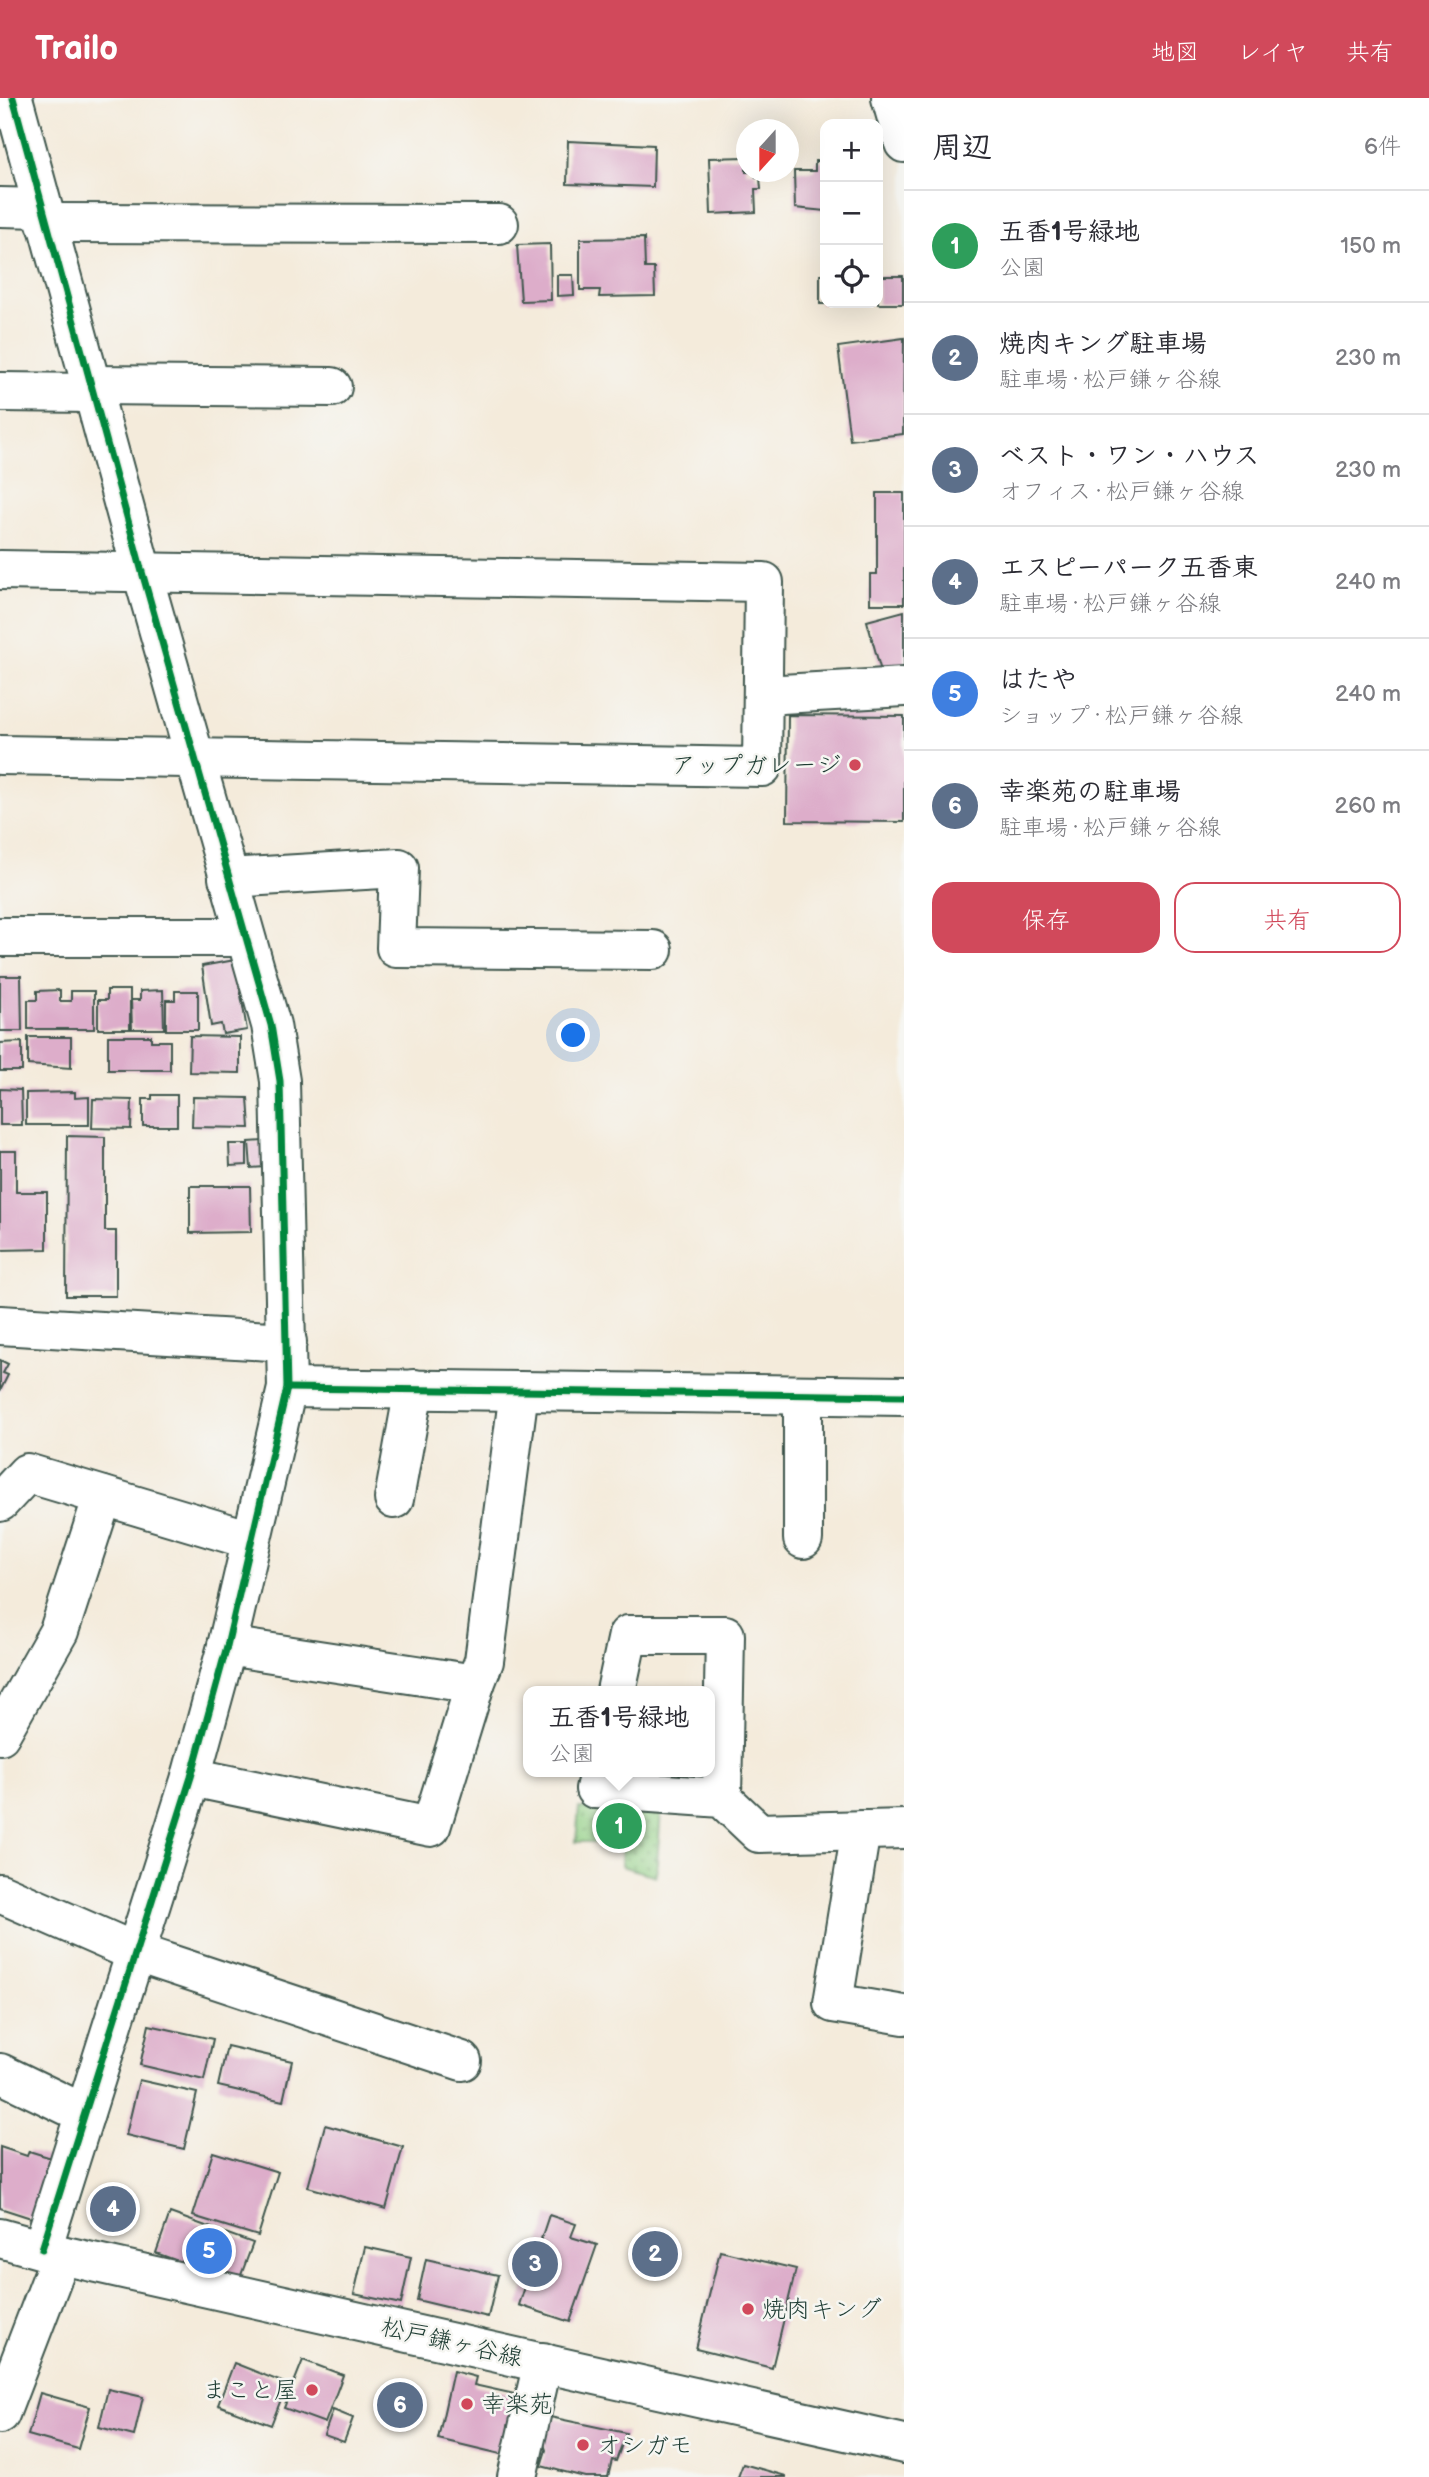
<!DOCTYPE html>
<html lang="ja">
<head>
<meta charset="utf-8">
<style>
	body { margin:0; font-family:"Balsamiq Sans","Klee One",sans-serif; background:#f7f7f7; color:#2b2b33 }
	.controls { position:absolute; right:21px; top:21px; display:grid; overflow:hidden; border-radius:14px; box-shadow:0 7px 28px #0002 }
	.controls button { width:63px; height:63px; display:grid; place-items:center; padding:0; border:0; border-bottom:2px solid #e1e1e2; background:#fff; color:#2b2b33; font:35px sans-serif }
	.compass { position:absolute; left:736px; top:21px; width:63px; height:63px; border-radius:50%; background:#fff; box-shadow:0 7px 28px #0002; rotate:201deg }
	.you { position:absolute; left:574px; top:938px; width:24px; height:24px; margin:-18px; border:5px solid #fff; border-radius:50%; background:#1a73e8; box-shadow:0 0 0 10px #1a73e833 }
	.badge { display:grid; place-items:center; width:46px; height:46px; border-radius:50%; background:#d1495b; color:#fff; font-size:23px; font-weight:700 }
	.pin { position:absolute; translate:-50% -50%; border:4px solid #fff; box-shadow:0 2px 7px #0006 }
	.popup { position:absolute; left:523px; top:1588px; width:192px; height:91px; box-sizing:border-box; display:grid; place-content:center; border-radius:14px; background:#fff; filter:drop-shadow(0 2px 5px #0005); font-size:23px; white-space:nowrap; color:#7c7c81 }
	.popup b { font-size:26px; color:#2b2b33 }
	.popup::after { content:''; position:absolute; left:50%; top:100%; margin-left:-14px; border:14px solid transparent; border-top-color:#fff }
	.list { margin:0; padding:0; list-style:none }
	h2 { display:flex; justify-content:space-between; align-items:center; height:91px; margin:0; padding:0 28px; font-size:30px }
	h2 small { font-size:23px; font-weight:400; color:#7c7c81 }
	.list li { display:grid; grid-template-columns:46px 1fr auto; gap:21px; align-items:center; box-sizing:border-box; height:112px; padding:0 28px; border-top:2px solid #e1e1e2 }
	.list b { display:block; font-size:26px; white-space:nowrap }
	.list p { margin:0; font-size:23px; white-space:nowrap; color:#7c7c81 }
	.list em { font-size:23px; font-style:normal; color:#7c7c81 }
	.actions { display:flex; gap:14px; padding:21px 28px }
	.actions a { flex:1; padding:16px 0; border:2px solid #d1495b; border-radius:21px; text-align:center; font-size:24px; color:#d1495b }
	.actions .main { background:#d1495b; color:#fff }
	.icon { flex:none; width:38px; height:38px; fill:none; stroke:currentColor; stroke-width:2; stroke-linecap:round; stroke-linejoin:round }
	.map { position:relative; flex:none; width:904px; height:2379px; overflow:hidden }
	header { display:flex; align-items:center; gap:42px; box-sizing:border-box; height:98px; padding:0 35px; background:#d1495b; color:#fff }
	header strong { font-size:33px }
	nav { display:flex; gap:38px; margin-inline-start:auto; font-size:24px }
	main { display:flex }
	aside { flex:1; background:#fff }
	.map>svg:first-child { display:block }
</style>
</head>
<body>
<header>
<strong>Trailo</strong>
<nav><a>地図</a><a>レイヤ</a><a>共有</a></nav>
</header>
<main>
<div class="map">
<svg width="904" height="2379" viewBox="0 0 904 2379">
	<defs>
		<pattern id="grass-dots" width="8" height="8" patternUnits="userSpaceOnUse" patternTransform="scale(1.75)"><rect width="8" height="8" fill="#93d086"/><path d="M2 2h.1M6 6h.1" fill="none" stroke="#77aa6e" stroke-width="1.8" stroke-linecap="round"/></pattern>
	</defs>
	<rect width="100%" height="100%" fill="#f6f6f2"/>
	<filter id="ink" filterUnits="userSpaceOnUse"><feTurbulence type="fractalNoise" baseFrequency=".0143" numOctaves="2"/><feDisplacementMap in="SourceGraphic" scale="14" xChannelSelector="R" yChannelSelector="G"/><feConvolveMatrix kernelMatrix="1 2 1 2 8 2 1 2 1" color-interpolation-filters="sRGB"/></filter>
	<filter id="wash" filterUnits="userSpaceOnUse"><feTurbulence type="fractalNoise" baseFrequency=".00686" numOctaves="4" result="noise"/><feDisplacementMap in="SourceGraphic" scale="28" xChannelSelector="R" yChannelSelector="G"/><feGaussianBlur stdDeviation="1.57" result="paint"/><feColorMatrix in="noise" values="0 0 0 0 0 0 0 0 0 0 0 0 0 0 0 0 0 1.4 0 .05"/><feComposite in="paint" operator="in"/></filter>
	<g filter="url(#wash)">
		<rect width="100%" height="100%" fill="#f4ebdb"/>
		<path fill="url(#grass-dots)" stroke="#59865d" stroke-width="2" d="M579,1710l82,3 -5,65 -35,-10 1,-24h-46z"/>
		<g id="blocks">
			<g fill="#ddadca">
				<path d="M568,43l86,4 -1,42 -86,-3z"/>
				<path d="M746,59v15h9l1,6h4l1,11h-6l1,23 -45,2 -2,-56z"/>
				<path d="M815,63h10v50l-30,-3 -1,-37h21z"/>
				<path d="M644,140l1,30h9l1,28 -56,1 1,-7h-20v-51z"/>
				<path d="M550,146l1,56 -30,1 -4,-56z"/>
				<path d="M557,177h16l1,20 -17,1z"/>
				<rect x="820" y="177" width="5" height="29"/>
				<rect x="878" y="178" width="25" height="28"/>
				<path d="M904,240l-1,96 -53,6 -12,-93z"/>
				<path d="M877,395h27v111h-34v-30h7z"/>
				<path d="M904,513v58l-22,6 -15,-54z"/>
				<path d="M788,617l116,1v106l-117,-1z"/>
				<path d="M235,862l12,70 -24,4 -2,-10 -10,2 -9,-60z"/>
				<path d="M0,878h21l1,55h-22z"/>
				<path d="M60,892v11h11v-10h23v38h-66v-29h9v-9z"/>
				<path d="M107,892h23v39h-32v-29h9z"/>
				<path d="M163,892l1,39h-32l-1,-29h9v-9z"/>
				<path d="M175,893h23v39h-32v-30h9z"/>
				<path d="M108,938h43v5h19v29h-62z"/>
				<path d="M190,938l50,1v36l-51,-1z"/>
				<path d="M28,939h43v31l-43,-3z"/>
				<path d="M22,944v29h-22v-28z"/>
				<path d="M0,991l21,1 1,35h-22z"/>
				<path d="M75,994v6l14,-1v28h-63v-32z"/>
				<path d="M152,997h25v31h-34v-27h9z"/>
				<path d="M193,999l55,1 2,30 -58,-1z"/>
				<path d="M93,1001l39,1 -1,29 -39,-1z"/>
				<path d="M67,1038l38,1v94h11v65h-50z"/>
				<path d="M263,1043l2,26 -14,1 -2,-26z"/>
				<path d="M229,1046h18v21l-17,1z"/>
				<path d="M0,1053h16v41h31v57l-47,1z"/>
				<path d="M190,1088h60l1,46 -61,1z"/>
				<path d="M0,1262l8,4 -5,9 5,2 -8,16z"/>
				<path d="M149,1927l64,14 -9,41 -64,-15z"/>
				<path d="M227,1948l65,15 -9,40 -65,-15z"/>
				<path d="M139,1982l58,13 -13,56 -58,-14z"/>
				<path d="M325,2027l78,22 -17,62 -78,-22z"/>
				<path d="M0,2049l27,9 2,-5 32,10 -20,65 -11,-4 1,-4 -31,-10z"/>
				<path d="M213,2054l65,20 -20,64 -65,-20z"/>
				<path d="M170,2115l83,30 -15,40 -82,-30z"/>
				<path d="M549,2117l27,9 -5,13 26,8 -27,77 -51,-17z"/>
				<path d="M365,2149l46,10 -10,47 -47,-10z"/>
				<path d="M720,2153l76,18 -24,99 -76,-19z"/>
				<path d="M426,2161l72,16 -10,42 -71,-17z"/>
				<path d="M303,2262l40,15 -18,48 -41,-15z"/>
				<path d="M234,2265l53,21 -16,41 -53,-20z"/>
				<path d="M453,2273l23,6 -2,8 45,10 -14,60 -67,-16z"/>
				<path d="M108,2291l35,8 -9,39 -35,-9z"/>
				<path d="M40,2295l50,14 -12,42 -50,-14z"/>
				<path d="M333,2312l20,8 -9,24 -20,-7z"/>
				<path d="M550,2319l76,16 -10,28 -4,-1 -4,17h-23l-44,-11 5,-16 -3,-9z"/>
				<path d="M743,2366l43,12v1h-48z"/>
			</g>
		</g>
	</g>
	<g filter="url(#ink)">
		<use href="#blocks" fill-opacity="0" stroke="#3f574d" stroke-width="2"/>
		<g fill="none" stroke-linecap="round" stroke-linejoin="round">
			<g stroke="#3f574d" stroke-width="42">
				<g id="minor">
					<path d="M13,0l129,474 129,453 9,56 7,307 -60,258 -36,131 -149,472"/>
					<path d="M0,109l42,1"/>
					<path d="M46,125l453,1"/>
					<path d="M91,287l241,2"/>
					<path d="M0,294l93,1"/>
					<path d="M0,472l764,12 -2,185 -762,-12"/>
					<path d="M764,597l140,-8"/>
					<path d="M228,780l171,-10 -3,80 257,2"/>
					<path d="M0,839h245"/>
					<path d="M0,1227l287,17"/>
					<path d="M287,1290l617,8"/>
					<path d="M803,1297v144"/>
					<path d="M394,1401l20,-110"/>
					<path d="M0,1404l27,-29 224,67"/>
					<path d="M475,1586l9,-23 35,-270"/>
					<path d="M616,1593l12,-56h97l-3,163"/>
					<path d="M0,1637l59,-104 44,-135"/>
					<path d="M599,1674l-4,17 127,9 37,35 145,-4"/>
					<path d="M191,1679l240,50 44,-143 -248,-38"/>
					<path d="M861,1732l-28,173 71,12"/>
					<path d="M0,1795l137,60 325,108"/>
					<path d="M0,1975l85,41"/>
					<path d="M0,2316l61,-159"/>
					<path d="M517,2379l26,-115"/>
				</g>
			</g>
			<g stroke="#3f574d" stroke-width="42">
				<g id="major">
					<path d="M891,0l13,45"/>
					<path d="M0,2140l61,17 843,189"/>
				</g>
			</g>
			<use href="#minor" stroke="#fff" stroke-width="38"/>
			<use href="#major" stroke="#fff" stroke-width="38"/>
			<g stroke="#f6f6f2" stroke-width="11">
				<g id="cycleway">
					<path d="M13,0l129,474 129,453 9,56 7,307 -60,258 -36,131 -149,472"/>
					<path d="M287,1290l617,8"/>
				</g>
			</g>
			<use href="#cycleway" stroke="#00873e" stroke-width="7"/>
		</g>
	</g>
	<g fill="#d1495b" stroke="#f6f6f2" stroke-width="2.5">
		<circle cx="855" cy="667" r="7"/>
		<circle cx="748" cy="2211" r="7"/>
		<circle cx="312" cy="2292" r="7"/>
		<circle cx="467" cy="2306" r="7"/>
		<circle cx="583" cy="2347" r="7"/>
	</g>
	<g text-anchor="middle" stroke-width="5" stroke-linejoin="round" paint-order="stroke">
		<g font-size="24" fill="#1f3d34" stroke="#f6f6f2" text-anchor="start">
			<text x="841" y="675" text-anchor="end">アップガレージ</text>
			<text x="762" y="2219">焼肉キング</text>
			<text x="298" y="2300" text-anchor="end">まこと屋</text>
			<text x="481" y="2314">幸楽苑</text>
			<text x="597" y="2355">オシガモ</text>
		</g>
		<g font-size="24" fill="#1f3d34" stroke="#f6f6f2">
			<text transform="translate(452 2244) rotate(13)" y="8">松戸鎌ヶ谷線</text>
		</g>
	</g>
</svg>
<div class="controls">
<button>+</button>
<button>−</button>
<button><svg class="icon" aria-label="locate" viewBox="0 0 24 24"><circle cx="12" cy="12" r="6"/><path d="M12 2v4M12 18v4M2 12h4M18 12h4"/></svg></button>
</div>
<svg class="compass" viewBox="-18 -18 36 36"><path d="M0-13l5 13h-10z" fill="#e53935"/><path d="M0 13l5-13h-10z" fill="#7c7c81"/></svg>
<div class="you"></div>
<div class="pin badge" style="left:619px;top:1728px;background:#2e9e5b">1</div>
<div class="popup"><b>五香1号緑地</b>公園</div>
<div class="pin badge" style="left:655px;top:2156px;background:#5c6f8a">2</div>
<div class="pin badge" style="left:535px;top:2166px;background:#5c6f8a">3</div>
<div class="pin badge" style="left:113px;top:2111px;background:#5c6f8a">4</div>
<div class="pin badge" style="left:209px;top:2153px;background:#3f7fe0">5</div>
<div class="pin badge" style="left:400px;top:2307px;background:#5c6f8a">6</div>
</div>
<aside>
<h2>周辺<small>6件</small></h2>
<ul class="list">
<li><span class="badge" style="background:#2e9e5b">1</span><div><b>五香1号緑地</b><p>公園</p></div><em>150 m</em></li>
<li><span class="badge" style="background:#5c6f8a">2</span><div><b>焼肉キング駐車場</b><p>駐車場 · 松戸鎌ヶ谷線</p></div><em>230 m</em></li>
<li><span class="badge" style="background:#5c6f8a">3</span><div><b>ベスト・ワン・ハウス</b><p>オフィス · 松戸鎌ヶ谷線</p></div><em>230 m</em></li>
<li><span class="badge" style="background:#5c6f8a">4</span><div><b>エスピーパーク五香東</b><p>駐車場 · 松戸鎌ヶ谷線</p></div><em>240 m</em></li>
<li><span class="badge" style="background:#3f7fe0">5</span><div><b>はたや</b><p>ショップ · 松戸鎌ヶ谷線</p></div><em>240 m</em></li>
<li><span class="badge" style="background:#5c6f8a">6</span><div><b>幸楽苑の駐車場</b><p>駐車場 · 松戸鎌ヶ谷線</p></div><em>260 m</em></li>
</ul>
<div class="actions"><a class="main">保存</a><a>共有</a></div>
</aside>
</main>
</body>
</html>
